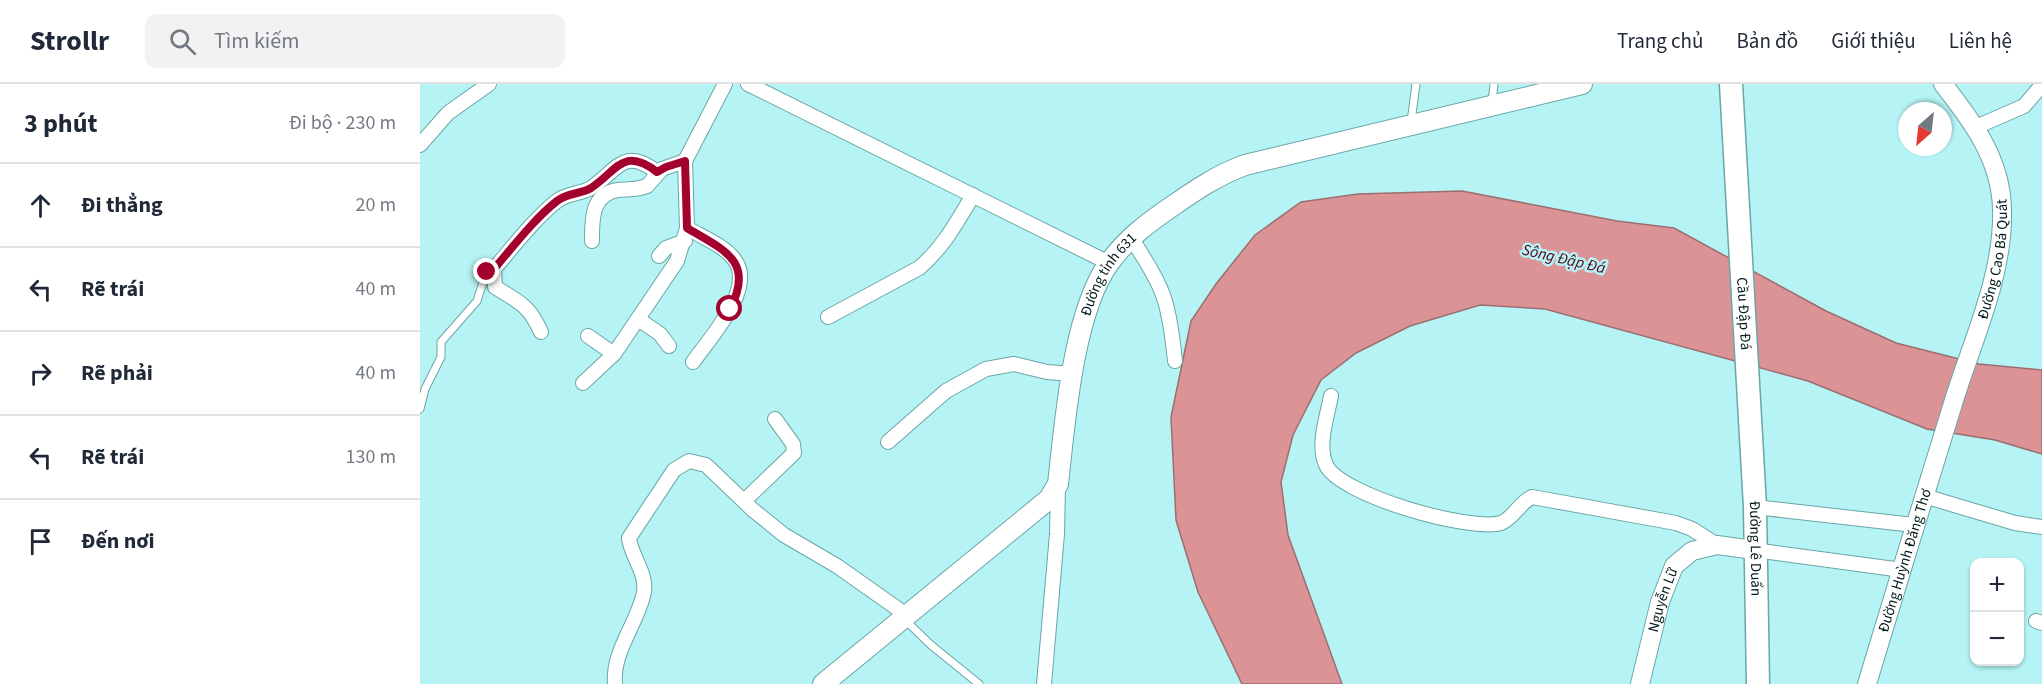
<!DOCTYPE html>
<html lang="vi">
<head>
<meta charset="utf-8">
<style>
	body { margin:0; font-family:"Source Sans 3",sans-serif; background:#f2f2f3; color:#1f2937 }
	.controls { position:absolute; right:18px; bottom:18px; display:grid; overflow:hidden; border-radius:12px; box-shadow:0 2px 4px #0004 }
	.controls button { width:54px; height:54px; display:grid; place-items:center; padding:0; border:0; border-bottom:2px solid #e0e1e3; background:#fff; color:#1f2937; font:30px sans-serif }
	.compass { position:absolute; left:1478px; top:18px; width:54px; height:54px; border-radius:50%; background:#fff; box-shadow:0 2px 4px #0004; rotate:207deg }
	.stop { position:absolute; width:18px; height:18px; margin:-14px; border:4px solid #a2022d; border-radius:50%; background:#fff }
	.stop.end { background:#a2022d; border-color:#fff; box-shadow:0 2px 6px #0008 }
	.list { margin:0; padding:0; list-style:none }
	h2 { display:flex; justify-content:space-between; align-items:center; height:78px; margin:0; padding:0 24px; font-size:26px }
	h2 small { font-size:20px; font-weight:400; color:#747a83 }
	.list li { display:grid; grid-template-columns:39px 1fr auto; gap:18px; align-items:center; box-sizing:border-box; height:84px; padding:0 24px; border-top:2px solid #e0e1e3 }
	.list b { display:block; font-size:22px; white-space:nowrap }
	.list em { font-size:20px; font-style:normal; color:#747a83 }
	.icon { flex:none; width:33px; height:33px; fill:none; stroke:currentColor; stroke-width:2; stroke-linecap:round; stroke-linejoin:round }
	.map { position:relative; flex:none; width:1622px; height:600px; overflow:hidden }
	header { display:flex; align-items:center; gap:36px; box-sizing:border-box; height:84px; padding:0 30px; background:#fff; border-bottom:2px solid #e0e1e3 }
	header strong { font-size:28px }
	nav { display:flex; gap:33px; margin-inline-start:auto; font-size:21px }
	.search { width:420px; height:54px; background:#f2f2f3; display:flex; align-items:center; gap:15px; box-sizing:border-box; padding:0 21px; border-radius:12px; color:#747a83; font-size:22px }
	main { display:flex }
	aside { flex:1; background:#fff }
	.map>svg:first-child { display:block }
</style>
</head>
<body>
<header>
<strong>Strollr</strong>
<div class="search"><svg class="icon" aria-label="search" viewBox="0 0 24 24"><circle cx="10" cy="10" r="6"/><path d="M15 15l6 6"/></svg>Tìm kiếm</div>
<nav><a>Trang chủ</a><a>Bản đồ</a><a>Giới thiệu</a><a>Liên hệ</a></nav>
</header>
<main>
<aside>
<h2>3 phút<small>Đi bộ · 230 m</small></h2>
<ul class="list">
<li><svg class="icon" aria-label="ahead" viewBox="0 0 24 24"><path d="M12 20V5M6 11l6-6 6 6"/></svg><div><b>Đi thẳng</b></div><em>20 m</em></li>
<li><svg class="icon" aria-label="left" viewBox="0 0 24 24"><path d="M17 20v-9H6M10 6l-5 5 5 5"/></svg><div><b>Rẽ trái</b></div><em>40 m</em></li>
<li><svg class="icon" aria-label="right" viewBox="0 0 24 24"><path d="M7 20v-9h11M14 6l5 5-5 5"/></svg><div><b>Rẽ phải</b></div><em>40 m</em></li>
<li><svg class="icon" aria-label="left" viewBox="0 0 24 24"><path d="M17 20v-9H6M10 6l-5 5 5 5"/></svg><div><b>Rẽ trái</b></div><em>130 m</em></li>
<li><svg class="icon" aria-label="arrive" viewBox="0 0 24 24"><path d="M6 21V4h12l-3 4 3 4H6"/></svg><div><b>Đến nơi</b></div></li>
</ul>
</aside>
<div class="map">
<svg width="1622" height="600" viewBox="0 0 1622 600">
	<rect width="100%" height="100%" fill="#b5f3f4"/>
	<path fill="#dc9395" stroke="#9b6f70" stroke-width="1.5" d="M1042,107l155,30 57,7 152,83 70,32 83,21 63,6v84l-47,-14 -68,-11 -119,-48 -263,-72 -65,-4 -70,21 -54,27 -35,27 -28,55 -12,47 7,53 54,149h-100l-44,-92 -22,-72 -5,-103 20,-96 25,-37 39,-49 46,-33 57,-8z"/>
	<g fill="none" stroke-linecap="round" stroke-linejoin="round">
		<g stroke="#6aa6a8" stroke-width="9">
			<g id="service">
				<path d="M1072,19l2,-19"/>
				<path d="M991,38l5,-38"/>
				<path d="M0,325l5,-20 16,-32v-15l36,-41 8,-25 9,-7"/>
				<path d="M484,535l27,26 48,39"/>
			</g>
		</g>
		<g stroke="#6aa6a8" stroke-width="16">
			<g id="minor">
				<path d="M328,0l361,179"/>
				<path d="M1556,43l48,-21 18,-21"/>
				<path d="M0,61l28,-32 41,-29"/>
				<path d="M267,144c15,9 36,17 47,31 23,29 -25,80 -41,103"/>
				<path d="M711,154c33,49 38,63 44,123"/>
				<path d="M172,157c0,-21 -1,-47 26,-51 10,-1 19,0 29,-4l15,-17 23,-8"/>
				<path d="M239,172l7,-8 19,-7"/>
				<path d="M408,233l91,-49c24,-20 38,-46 54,-73"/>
				<path d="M218,235l22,15 9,12"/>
				<path d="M121,248c-12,-27 -22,-30 -46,-45l-1,-18c18,-21 41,-51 63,-68 10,-8 24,-7 34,-13 26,-17 32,-42 66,-16"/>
				<path d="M168,252l26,18"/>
				<path d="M163,299l31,-29 63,-93 10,-33 -2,-67 40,-77"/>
				<path d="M911,312c-4,21 -14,49 -5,69 14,30 143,67 175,58 13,-5 18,-20 31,-26l144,26 16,6 25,16"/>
				<path d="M468,358l58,-51 40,-22 28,-5 33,8 26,2"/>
				<path d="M1504,412l91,27 27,4"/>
				<path d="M325,416l49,-47 -1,-9 -18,-25"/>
				<path d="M1335,423l159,18"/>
				<path d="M1334,466l148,20"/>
				<path d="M1616,537l6,2"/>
				<path d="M195,600c-3,-33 23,-61 29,-92 3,-19 -13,-36 -15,-54l45,-68 15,-9 17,4 47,45 31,25 53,31 71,50"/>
				<path d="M624,600l13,-150 1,-48"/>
			</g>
		</g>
		<g stroke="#6aa6a8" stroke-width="20">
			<g id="tertiary">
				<path id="s1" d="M1220,600l20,-82 14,-36 18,-15 25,-6 37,5"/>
				<path id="s2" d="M1447,600c29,-96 58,-191 88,-287 19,-60 49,-124 47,-188 -1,-50 -30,-88 -59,-125"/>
			</g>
		</g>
		<g stroke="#6aa6a8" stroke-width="22">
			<g id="secondary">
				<path id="s3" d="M403,600l226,-185 9,-15c7,-62 15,-171 51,-221 18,-25 40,-41 65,-58 23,-16 44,-30 71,-40l337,-81"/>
			</g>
		</g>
		<g stroke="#6aa6a8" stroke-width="25">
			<g id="primary">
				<path id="s4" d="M1311,0l24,423 3,177"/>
			</g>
		</g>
		<use href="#service" stroke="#fff" stroke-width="7"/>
		<use href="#minor" stroke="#fff" stroke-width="14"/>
		<use href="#tertiary" stroke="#fff" stroke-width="18"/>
		<use href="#secondary" stroke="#fff" stroke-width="20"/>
		<use href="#primary" stroke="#fff" stroke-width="22"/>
	</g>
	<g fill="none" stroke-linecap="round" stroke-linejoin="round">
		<path stroke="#a2022d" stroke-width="8" d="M67,188l7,-3c18,-21 41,-51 63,-68 10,-8 24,-7 34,-13 26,-17 32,-42 66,-16l9,-5 19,-6 2,67c37,22 68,33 43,81"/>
	</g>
	<g text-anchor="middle" stroke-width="5" stroke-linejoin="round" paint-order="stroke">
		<g font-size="15" fill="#021a1b" stroke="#b5f3f4">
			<text dy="5" stroke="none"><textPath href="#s2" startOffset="444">Đường Cao Bá Quát</textPath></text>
			<text dy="5" stroke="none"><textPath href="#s3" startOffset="528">Đường tỉnh 631</textPath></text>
			<text dy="5" stroke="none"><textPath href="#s4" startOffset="230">Cầu Đập Đá</textPath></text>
			<text dy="5" stroke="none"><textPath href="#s4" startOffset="465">Đường Lê Duẩn</textPath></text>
			<text dy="5" stroke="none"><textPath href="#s2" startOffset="129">Đường Huỳnh Đăng Thơ</textPath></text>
			<text dy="5" stroke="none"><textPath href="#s1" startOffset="87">Nguyễn Lữ</textPath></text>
		</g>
		<g font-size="16" font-style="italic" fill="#5b0216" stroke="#b5f3f4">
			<text transform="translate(1144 174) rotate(13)" y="6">Sông Đập Đá</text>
		</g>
	</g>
</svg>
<div class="controls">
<button>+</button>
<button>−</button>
</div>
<svg class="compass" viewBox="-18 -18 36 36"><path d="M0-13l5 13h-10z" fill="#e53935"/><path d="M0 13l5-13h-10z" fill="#747a83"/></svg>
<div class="stop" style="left:310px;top:225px"></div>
<div class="stop end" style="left:67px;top:188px"></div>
</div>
</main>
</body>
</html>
